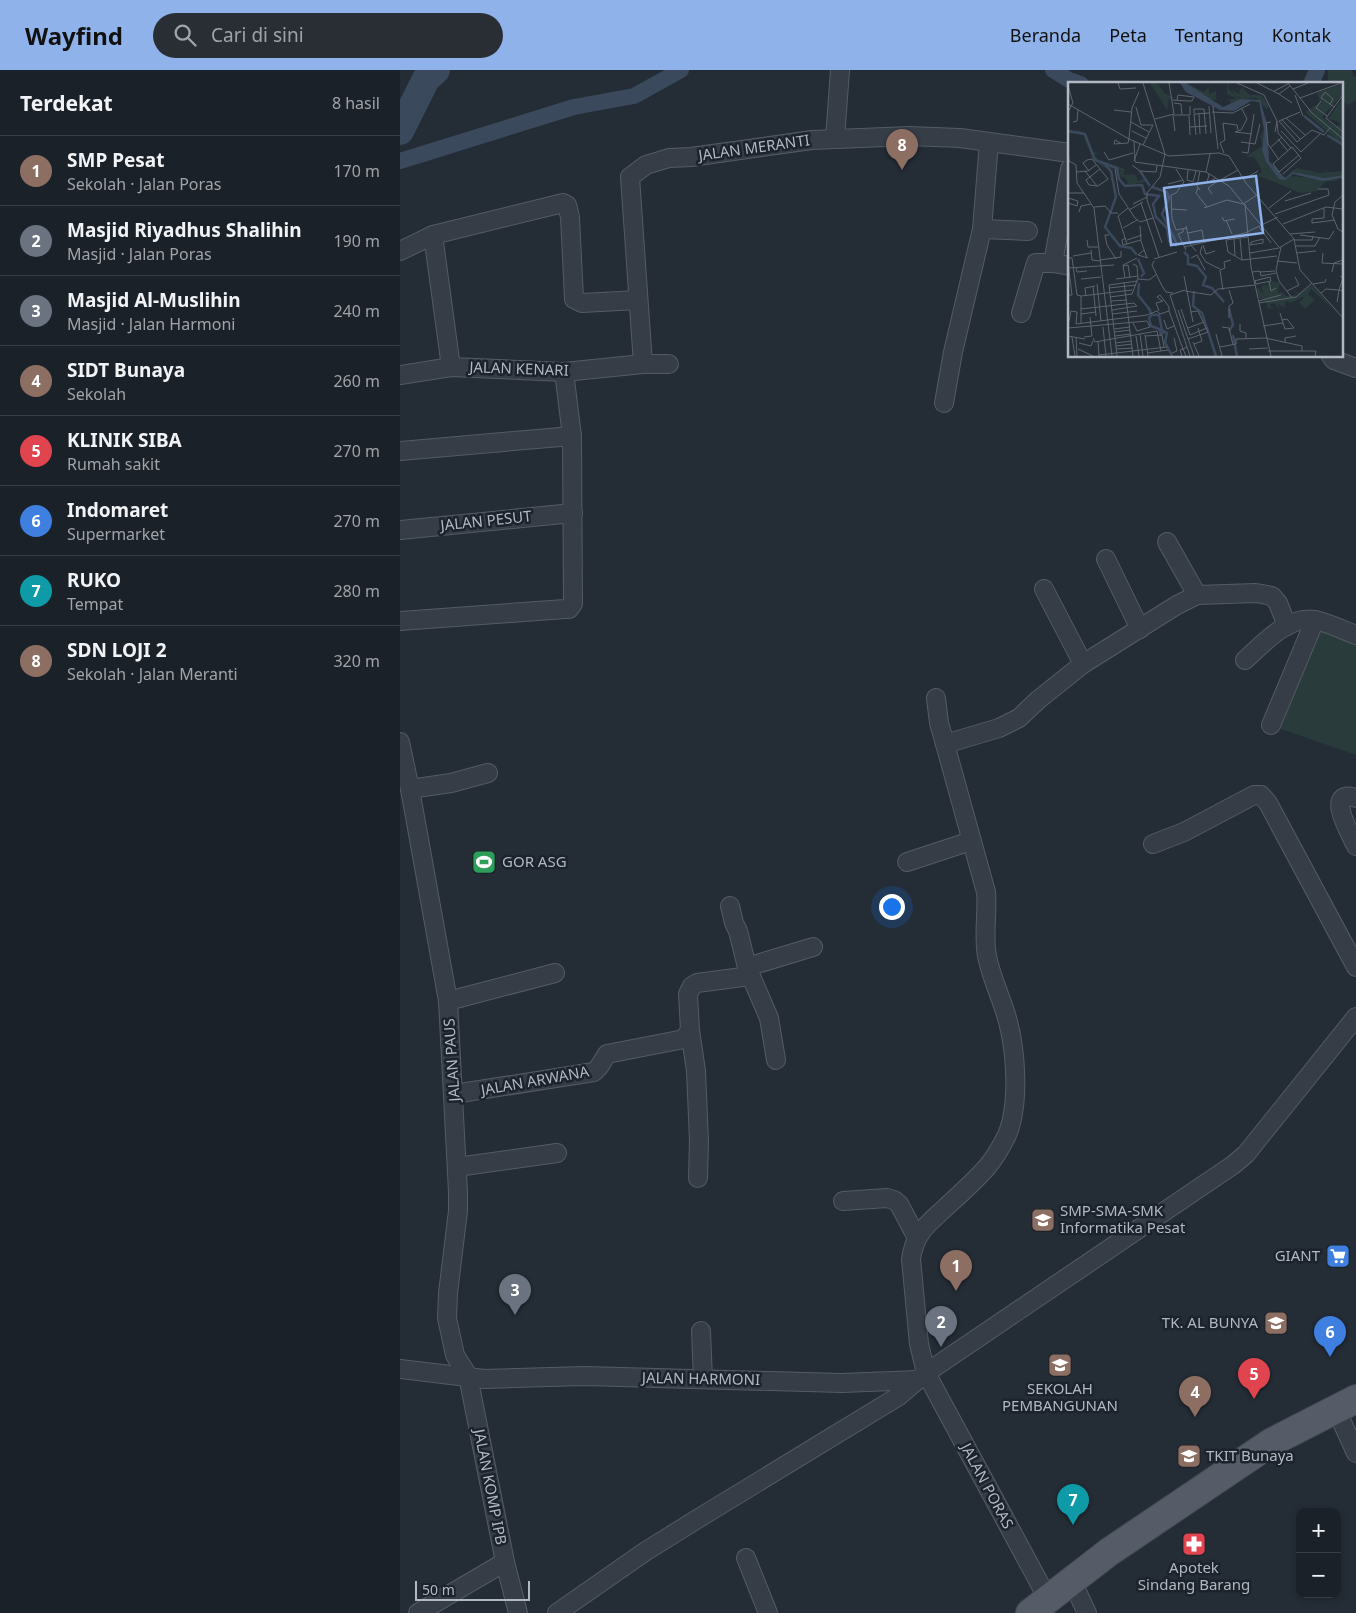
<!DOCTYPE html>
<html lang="id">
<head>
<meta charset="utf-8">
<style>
	body { margin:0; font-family:"Noto Sans",sans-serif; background:#282e34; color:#f1f3f6 }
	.controls { position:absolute; right:15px; bottom:15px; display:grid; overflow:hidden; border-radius:10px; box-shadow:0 2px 8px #0003 }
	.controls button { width:45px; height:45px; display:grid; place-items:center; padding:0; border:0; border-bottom:1px solid #393e45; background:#1b2128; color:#f1f3f6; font:25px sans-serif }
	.scale { position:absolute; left:15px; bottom:12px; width:115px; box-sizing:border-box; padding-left:5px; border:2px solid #b2b8c3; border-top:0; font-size:14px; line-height:18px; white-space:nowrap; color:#b2b8c3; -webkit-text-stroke:4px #1c232b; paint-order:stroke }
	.you { position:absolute; left:491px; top:836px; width:18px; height:18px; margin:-12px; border:4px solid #fff; border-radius:50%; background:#1a73e8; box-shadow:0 0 0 8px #1a73e833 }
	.badge { display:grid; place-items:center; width:32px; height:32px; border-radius:50%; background:#90b2ea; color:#fff; font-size:16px; font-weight:700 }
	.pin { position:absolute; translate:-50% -41px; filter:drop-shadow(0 1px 2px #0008) }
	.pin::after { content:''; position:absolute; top:26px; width:18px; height:15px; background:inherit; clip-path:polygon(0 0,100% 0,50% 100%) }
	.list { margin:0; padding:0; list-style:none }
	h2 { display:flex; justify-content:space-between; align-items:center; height:65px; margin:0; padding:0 20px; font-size:21px }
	h2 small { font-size:16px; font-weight:400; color:#a0a3a8 }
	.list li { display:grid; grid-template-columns:32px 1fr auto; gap:15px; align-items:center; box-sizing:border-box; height:70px; padding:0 20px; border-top:1px solid #393e45 }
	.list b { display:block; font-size:19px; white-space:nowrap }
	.list p { margin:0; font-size:16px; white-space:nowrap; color:#a0a3a8 }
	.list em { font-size:16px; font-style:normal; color:#a0a3a8 }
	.icon { flex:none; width:28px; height:28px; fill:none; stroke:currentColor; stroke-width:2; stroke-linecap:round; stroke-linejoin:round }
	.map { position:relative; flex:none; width:956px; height:1543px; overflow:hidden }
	header { display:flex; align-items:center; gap:30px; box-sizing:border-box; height:70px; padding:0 25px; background:#90b2ea; color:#111 }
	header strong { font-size:24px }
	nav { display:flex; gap:28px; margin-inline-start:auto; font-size:18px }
	.search { width:350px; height:45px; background:#282e34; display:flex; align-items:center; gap:12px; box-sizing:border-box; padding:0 18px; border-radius:28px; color:#a0a3a8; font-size:19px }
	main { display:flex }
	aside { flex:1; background:#1b2128 }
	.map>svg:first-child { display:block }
</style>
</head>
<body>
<header>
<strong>Wayfind</strong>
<div class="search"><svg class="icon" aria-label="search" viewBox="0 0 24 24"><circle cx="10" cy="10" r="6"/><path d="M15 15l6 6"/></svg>Cari di sini</div>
<nav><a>Beranda</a><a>Peta</a><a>Tentang</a><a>Kontak</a></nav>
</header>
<main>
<aside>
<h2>Terdekat<small>8 hasil</small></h2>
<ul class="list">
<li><span class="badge" style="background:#8d6e63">1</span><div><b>SMP Pesat</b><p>Sekolah · Jalan Poras</p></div><em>170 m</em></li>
<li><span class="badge" style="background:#6b7280">2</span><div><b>Masjid Riyadhus Shalihin</b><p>Masjid · Jalan Poras</p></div><em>190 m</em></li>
<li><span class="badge" style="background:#6b7280">3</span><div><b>Masjid Al-Muslihin</b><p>Masjid · Jalan Harmoni</p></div><em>240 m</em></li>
<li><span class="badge" style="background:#8d6e63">4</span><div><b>SIDT Bunaya</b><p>Sekolah</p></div><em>260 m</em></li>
<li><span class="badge" style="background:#e0444e">5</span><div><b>KLINIK SIBA</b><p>Rumah sakit</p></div><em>270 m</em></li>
<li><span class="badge" style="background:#3f7fe0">6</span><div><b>Indomaret</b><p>Supermarket</p></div><em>270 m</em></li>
<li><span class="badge" style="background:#0f9aa8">7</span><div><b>RUKO</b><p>Tempat</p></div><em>280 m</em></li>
<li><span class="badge" style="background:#8d6e63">8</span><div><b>SDN LOJI 2</b><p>Sekolah · Jalan Meranti</p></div><em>320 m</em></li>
</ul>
</aside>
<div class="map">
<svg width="956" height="1543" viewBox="0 0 956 1543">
	<rect width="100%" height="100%" fill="#242c36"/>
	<g fill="#2a3b3b">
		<path d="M928,0h24l1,5 3,2v23l-8,5 -6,-3v-18h-14z"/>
		<path d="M920,560l36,14v111l-78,-27z"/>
	</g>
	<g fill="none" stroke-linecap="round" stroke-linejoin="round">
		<g stroke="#3b495d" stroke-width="16">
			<path d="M653,0l16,10 12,4"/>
			<path d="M911,14l6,-14"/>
			<path d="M0,91l174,-54 60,-11 47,-26"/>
		</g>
		<path stroke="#3b495d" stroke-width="28" d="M0,61l26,-52 10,-9"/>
		<g stroke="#555b65" stroke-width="20">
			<g id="street">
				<path d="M435,69l5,-69"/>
				<path d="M582,159l46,2"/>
				<path d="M33,165l18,132"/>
				<path d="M0,181l33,-16 130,-32 4,2 3,12 4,82 8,4 56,-3"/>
				<path d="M653,193l17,-94"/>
				<path d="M621,243l15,-50h17l17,3"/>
				<path d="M931,286l3,4 22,8"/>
				<path d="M243,294l-13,-187 16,-12 23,-7 22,-1 121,-17 97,-4 51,2 110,15"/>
				<path d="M0,305l51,-8 113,5 79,-8h26"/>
				<path d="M544,333l9,-51 29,-123 7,-87"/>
				<path d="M0,381l172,-15"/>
				<path d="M0,460l173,-17"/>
				<path d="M767,472l30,53"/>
				<path d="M706,489l34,70"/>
				<path d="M644,519l39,75"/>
				<path d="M0,551l165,-12h4l4,-5 -1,-168 -8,-64"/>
				<path d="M845,590c18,-16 43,-45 70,-40 14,3 28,10 41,15"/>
				<path d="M536,628l3,25 6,21 41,148c2,21 -3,42 1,64 4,21 14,41 20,62 9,31 13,86 0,117 -5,10 -12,23 -20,32 -12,14 -27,27 -41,40 -18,17 -31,25 -35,52l8,85 7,29 122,226"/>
				<path d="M871,655l44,-105"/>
				<path d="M0,672l10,47 38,212 10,191v19l-10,82 -1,25 8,37 13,21 37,186 13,51"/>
				<path d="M545,674l54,-16 20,-10 19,-18 45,-36 94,-59 20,-10 59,-2 16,3 6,7 9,23"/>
				<path d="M10,719l41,-6 37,-10"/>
				<path d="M956,728c-33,-10 -5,37 0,48"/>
				<path d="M753,774l31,-12 70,-37h7l7,8 88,164"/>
				<path d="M507,792l64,-21"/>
				<path d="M330,836l4,17 4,8 9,36 22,51 7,42"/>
				<path d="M347,897l66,-20"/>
				<path d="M48,931l107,-28"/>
				<path d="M54,1024l140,-22 5,-5 8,-13 77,-15 6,-9"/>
				<path d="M57,1097l100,-14"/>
				<path d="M298,1108l1,-37 -3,-70 -6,-41 -2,-36 4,-8 5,-3 53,-7"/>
				<path d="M443,1131l44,-3 7,2 5,4 18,34"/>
				<path d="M301,1261l2,48"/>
				<path d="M0,1299l84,10 100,-3 258,7 76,-3"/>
				<path d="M936,1339l20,44"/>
				<path d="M346,1488l22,55"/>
				<path d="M672,1511l15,32"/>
				<path d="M18,1543l87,-51"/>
				<path d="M157,1543l89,-62 53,-33 200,-122 27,-23 307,-208 13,-11 110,-137"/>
			</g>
		</g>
		<g stroke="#404750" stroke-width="30">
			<path id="primary" d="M630,1543l79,-61 163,-110 84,-43"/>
		</g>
		<use href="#street" stroke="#373d47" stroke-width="18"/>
		<use href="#primary" stroke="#555c67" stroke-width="28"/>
	</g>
	<defs>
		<g id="stadium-square" transform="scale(1.25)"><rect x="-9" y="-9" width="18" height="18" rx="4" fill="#2e9e5b" stroke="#1c232b"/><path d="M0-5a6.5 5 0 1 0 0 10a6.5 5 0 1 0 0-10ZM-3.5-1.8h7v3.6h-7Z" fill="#fff"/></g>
		<g id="school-square" transform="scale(1.25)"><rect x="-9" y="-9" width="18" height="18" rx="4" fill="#8d6e63" stroke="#1c232b"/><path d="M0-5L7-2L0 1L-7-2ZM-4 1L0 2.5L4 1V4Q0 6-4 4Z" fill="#fff"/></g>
		<g id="supermarket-square" transform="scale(1.25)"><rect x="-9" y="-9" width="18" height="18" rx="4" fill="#3f7fe0" stroke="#1c232b"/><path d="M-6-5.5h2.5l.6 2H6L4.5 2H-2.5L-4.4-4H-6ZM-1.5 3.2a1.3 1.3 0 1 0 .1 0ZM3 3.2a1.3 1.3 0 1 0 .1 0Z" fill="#fff"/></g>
		<g id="pharmacy-square" transform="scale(1.25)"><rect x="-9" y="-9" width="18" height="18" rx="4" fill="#e0444e" stroke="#1c232b"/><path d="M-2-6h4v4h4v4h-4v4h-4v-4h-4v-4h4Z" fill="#fff"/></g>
	</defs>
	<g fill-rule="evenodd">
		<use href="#stadium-square" x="84" y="792"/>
		<use href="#school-square" x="643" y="1150"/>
		<use href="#supermarket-square" x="938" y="1186"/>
		<use href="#school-square" x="876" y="1253"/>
		<use href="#school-square" x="660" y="1295"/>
		<use href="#school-square" x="789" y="1386"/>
		<use href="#pharmacy-square" x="794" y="1474"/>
	</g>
	<g text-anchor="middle" stroke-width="5" stroke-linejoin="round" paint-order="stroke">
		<g font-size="15" fill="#b2b8c3" stroke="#1c232b">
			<text transform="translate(354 78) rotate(-8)" y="5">JALAN MERANTI</text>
			<text transform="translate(119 299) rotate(2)" y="5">JALAN KENARI</text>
			<text transform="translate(86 451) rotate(-6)" y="5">JALAN PESUT</text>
			<text transform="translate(52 990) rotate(-94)" y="5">JALAN PAUS</text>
			<text transform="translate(135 1011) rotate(-10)" y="5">JALAN ARWANA</text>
			<text transform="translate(301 1309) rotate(1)" y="5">JALAN HARMONI</text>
			<text transform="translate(587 1416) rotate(62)" y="5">JALAN PORAS</text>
			<text transform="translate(90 1417) rotate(79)" y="5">JALAN KOMP IPB</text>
		</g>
		<g font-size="15" fill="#b2b8c3" stroke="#1c232b" text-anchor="start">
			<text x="102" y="797">GOR ASG</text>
			<text x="660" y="1146">SMP-SMA-SMK<tspan x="660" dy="17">Informatika Pesat</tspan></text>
			<text x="920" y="1191" text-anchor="end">GIANT</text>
			<text x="858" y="1258" text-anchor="end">TK. AL BUNYA</text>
			<text x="660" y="1324" text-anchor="middle">SEKOLAH<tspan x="660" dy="17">PEMBANGUNAN</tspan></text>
			<text x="806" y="1391">TKIT Bunaya</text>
			<text x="794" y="1503" text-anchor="middle">Apotek<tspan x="794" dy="17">Sindang Barang</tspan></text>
		</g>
	</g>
	<g transform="translate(668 12)">
		<rect width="275" height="275" fill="#242c36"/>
		<path d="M82,1h8l6,10 10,5 -5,1 -2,11zM118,1l18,9 5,-6v8l7,-3v9l-9,-1zM161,1l-1,5 9,9 -6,-8 8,5 2,-7 9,8h11l8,10 -2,5 -11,-12 -14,1 -13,6 2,-3 -4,-2 12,-2 2,-1 -5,1 -9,-4v-10zM273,2l2,10 -21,23 21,15v10l-3,1 -35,-31 15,-10 -3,-9zM275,16l-1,6 1,27 -7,-5 4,-1 -3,-4 -9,-2zM196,47l-2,20 4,13 10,13 9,4 6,-8 6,-3 23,5 22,-2 1,4 -18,3 -32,-6 -3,4 53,4 -18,2 -8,9 -17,2 -38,-16h-5l3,4h-2l-2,-5 6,-4 -1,-3 -6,-11 -9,-2 16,-10 -2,-10zM10,48l8,4 4,17 9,2 -5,2 5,5 26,9 -2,6 12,-1 3,7 6,-2 -3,-6 6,9 -21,3 2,-3 -5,-6 -2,3 -1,-9 -17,-3 -11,-9 -9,-23 -15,-3zM207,199l5,2 -2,10 5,-1 3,4 13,-1 -7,-5 7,3 13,-8 22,25 -23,-21 -3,5 7,6 -10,9 -6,-7 5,-4 -2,-1 -11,6 -6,-2v7l-7,-4 2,6 -6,-7 -5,2 5,4 -7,-1v-5l-10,-7v-9l7,7 -3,-7 3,-1 -4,-1 7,-1v4l1,-6z" fill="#2a3b3b"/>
		<path d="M112,1h6l37,24 18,-8 19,1 7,23 2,38 16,17 8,-6 32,6 18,-3v3l-21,3 -29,-7 -8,6 -6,-1 -13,-17 -4,-12 2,-20 -5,-28 -8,-1 -17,10 -14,-1 -34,-18z" fill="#3b495d"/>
		<path fill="none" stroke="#3b495d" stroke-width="2.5" d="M236,34l20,16M0,49l17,3 10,26 22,8 2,11 6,7 17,-1 3,9 14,2 -6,8 3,13 11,11 2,13 8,5M259,53l16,10M37,83l6,6 5,26 -11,30 15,19 11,2 6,7M72,89l10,15M84,105l15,5 2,6 -7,16 15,30M116,170l4,4v8l9,2 9,11 -3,8 9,3 12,14M70,177l6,14 -3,4M71,201l-1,12 13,16M126,209l-1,15 9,7 14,43M80,226l4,7 -3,3 2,8 8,3 2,5 3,-2M85,233h6l3,15 5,3 -2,9 7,14M161,249l4,-6 -4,-17M165,253l4,21"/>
		<path fill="none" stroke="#5d646e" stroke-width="1" d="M50,1l2,6 16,-1M75,1l22,71 -5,23 -13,16v7M169,1l27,12 13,26 -2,11M189,1l22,11 11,-8M220,1l24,30 31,26M0,4l5,17 -5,9M225,7l15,-6M206,9l14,-7M211,12l13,9M227,13l8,21M275,13l-17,23 17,14M232,16l41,-15M104,18l16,1h4l2,-4 -16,-2 -1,5M253,19l-5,7 11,8M106,21l7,1 1,11M0,22l61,35 40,17 50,-3 10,3 17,27 48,56 6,31 43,48M262,22l3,-5 -8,-7 -4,6 2,1 11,8M141,24l2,27M145,24l5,43M68,25l5,18h12l-10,20M46,28l17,2M144,30l21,1 17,-9M126,31v-4h10l2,25M131,32l1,20M105,33l2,16M106,33h16v-9M121,34l1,19M218,36l19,17M87,37l19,-5 -5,-31M214,38l18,19M209,39l1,12 13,15M5,40l4,-1 1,-11M63,40l18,10M203,40l-5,1 2,21 11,16M121,45l18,-1M64,49l14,7M213,49l20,21 20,-19M167,50l6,-2 6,-11 -5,-10M167,50l17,2M128,53l-2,-21 15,-1M61,57l3,-31 7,-16M210,57l10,12M66,59l1,21 71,10 23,14 50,61M173,60l14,2 5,-20M229,60l-18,-21 21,-9M229,60l15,-12 12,5 6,-7M54,62l-7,-4 -1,4 14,-1 1,-5M202,66l12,-11M0,70l1,9 7,4 1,18 17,25 18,148M36,70l5,8 24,-7M174,70l6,1 6,-39M156,71l-4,-10 5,-3 -2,-17 14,2 1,5M19,78l5,-1 16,20M19,78l-4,3 6,8M66,79l6,-17M64,83l8,6 16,1 1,-6M32,87l-14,11 3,5 9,1 10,-7M47,87l4,25 16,24 5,4 13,-4M108,87l8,13 -8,11 -5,2 1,24 4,11 11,-2M120,88l-1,10 6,2 3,-11M17,89l12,15M8,90l12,-1 8,-6M138,90l4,-18M141,92l-2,9 9,-5M215,92l18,-16 -9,-11 -19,17 6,8 20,-17M176,97l14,-8M152,98l18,-10M100,102l15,-4M130,106l-2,5 11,14M132,108l-3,-4 3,-15M0,111h16M144,112l-4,-6 11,-8M275,113l-8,7 -3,13 6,14 5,3M0,116l10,3 -1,5 -9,-3M79,118l15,43M217,119l26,-8M73,121l18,54M65,122l14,-7M177,122l6,63 20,89M26,125l11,-1 6,7h7M136,126l23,-8 16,4 14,-9M201,126l22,-17M103,127l16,1M61,128l14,-8M11,130l2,-6 10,-2M207,132l54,-19 -1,-6h-10M154,135l2,4 11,-2M244,137v4l23,-3M244,137l12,-1v-10M158,138l6,14M215,142l43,-17 17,2M72,144l1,15 6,17M118,144l4,18 6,7M191,145l12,16M55,146l14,-8M115,147v3l-5,2 8,16M120,151l14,-3 2,12M222,152l25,-2M41,153h-4l2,10 9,14M232,153l29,4 5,-8M58,156l-4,2 1,5 18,-5M166,156l1,18M172,156l2,22M19,158l1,7h11M59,158l15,-5M226,158h18l1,-4M59,162l-9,-28 10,-8M135,163l3,9 9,-3M181,163l14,-2v-4l-12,3v2M134,164l-2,7 6,9 14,7M228,164h19l5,-9M116,165l61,-14 33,-16M213,165l-5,23 3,11 13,17M23,168l1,10 8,1M76,168l-6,5 10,3M182,171l29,-5 15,-9M229,171l19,-2M255,171l-1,10 21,1M5,174l18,-3M0,176h4l5,37 4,1M123,176l6,-3 8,15M86,177l23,-7M32,178l21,-3v-6M174,178l-14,-8 -2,-12 22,-3M174,178l35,-4M86,179l-2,4 10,21 4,6 7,1M209,179l20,2M0,181l4,32h-4M55,184l5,-1 2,13M8,185l1,5 10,-1M0,186l46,-3M184,190l8,-1 1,5 15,-3M192,190l15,-1M264,190l2,-9 9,-3M116,194l9,46M57,196l-2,-13 14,-7M13,197l20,-2M48,197l22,-3M70,197l11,1 8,-6M186,199l16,-4M187,199l1,3 15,-3 -1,-4M201,199l2,10 5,-3M56,200l9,74M29,202l4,37M245,202l12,-2 1,-3M25,204l3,30M41,206l27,-3M117,208l-15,5 20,61M155,208l-3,-20 5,-2 -1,-6 7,-2M117,209l26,4 7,-6 37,-4M219,209l12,-6 -4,-8M253,211l5,-4 13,1 4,-12 -3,-2M18,214l-1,-8 10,-2M42,215l22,-3 6,-16 -1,-12 -4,-2M43,219l16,-1M94,219l-5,-4 3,-2 9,12M191,219l22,-6M269,220l2,-12 4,1M191,221l37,-6 16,-14M13,227l53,-6 3,3M113,227l9,26M44,228l25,-4M110,228l16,46M91,229l-3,-8 7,-2M101,229l14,38 4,-2M212,231l3,10 2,6 9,-1 -7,-9 -5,1M13,232l15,-2M44,232l25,-3M161,236v-12l4,-3 -4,-13M96,238l3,9 7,-3M8,242l71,-9 10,-4 3,3 9,-3v-4M13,242v-28l51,-6M172,242v7l6,2v5M0,244l3,-15 6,1 -1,12M195,244l20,-3M35,245l3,29M154,245l7,1 4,17M0,246l79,-7 3,6 -13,4 -4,-8M120,246l16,-6M46,247l16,-2M46,250l16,-2M72,252l3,22M148,252l6,22M77,253l3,21M122,253l17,-7M0,254l17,3M47,254l16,-2M68,254l3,20M77,254l17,-1 2,12M4,255l3,19M8,255l1,19M16,255l8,-1 -2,-19M25,256l2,4 62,-11 4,20M197,256l37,8v5M120,257l20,-7 -10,-21 -8,1M30,259l1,15M125,260l6,14M217,260v-4l11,-2M11,261l12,3 2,-5M47,261l17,-2M126,262l8,-3 -4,-13M48,264l16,-2M152,265l16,-3v-5l29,-1M10,267l15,7M48,267l17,-1M181,267l19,-1M200,269h48l-1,5M79,271l21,-3M104,271l5,-2 -3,-13M31,273l68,-8M49,274l-8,-71 29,-4M114,274l-2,-6 3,-1 3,7"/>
		<path fill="#90b2ea" fill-opacity="0.15" stroke="#90b2ea" stroke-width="2.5" d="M188,94l7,57 -92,12 -7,-57z"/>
		<rect width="275" height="275" fill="none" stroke="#b2b8c3" stroke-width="2.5"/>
	</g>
</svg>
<div class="controls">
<button>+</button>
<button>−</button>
</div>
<div class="scale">50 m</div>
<div class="you"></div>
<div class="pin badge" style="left:556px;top:1221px;background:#8d6e63">1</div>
<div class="pin badge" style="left:541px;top:1277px;background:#6b7280">2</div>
<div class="pin badge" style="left:115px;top:1245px;background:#6b7280">3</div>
<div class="pin badge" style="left:795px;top:1347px;background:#8d6e63">4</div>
<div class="pin badge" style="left:854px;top:1329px;background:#e0444e">5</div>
<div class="pin badge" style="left:930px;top:1287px;background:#3f7fe0">6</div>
<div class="pin badge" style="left:673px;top:1455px;background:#0f9aa8">7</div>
<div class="pin badge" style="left:502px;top:100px;background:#8d6e63">8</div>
</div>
</main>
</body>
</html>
